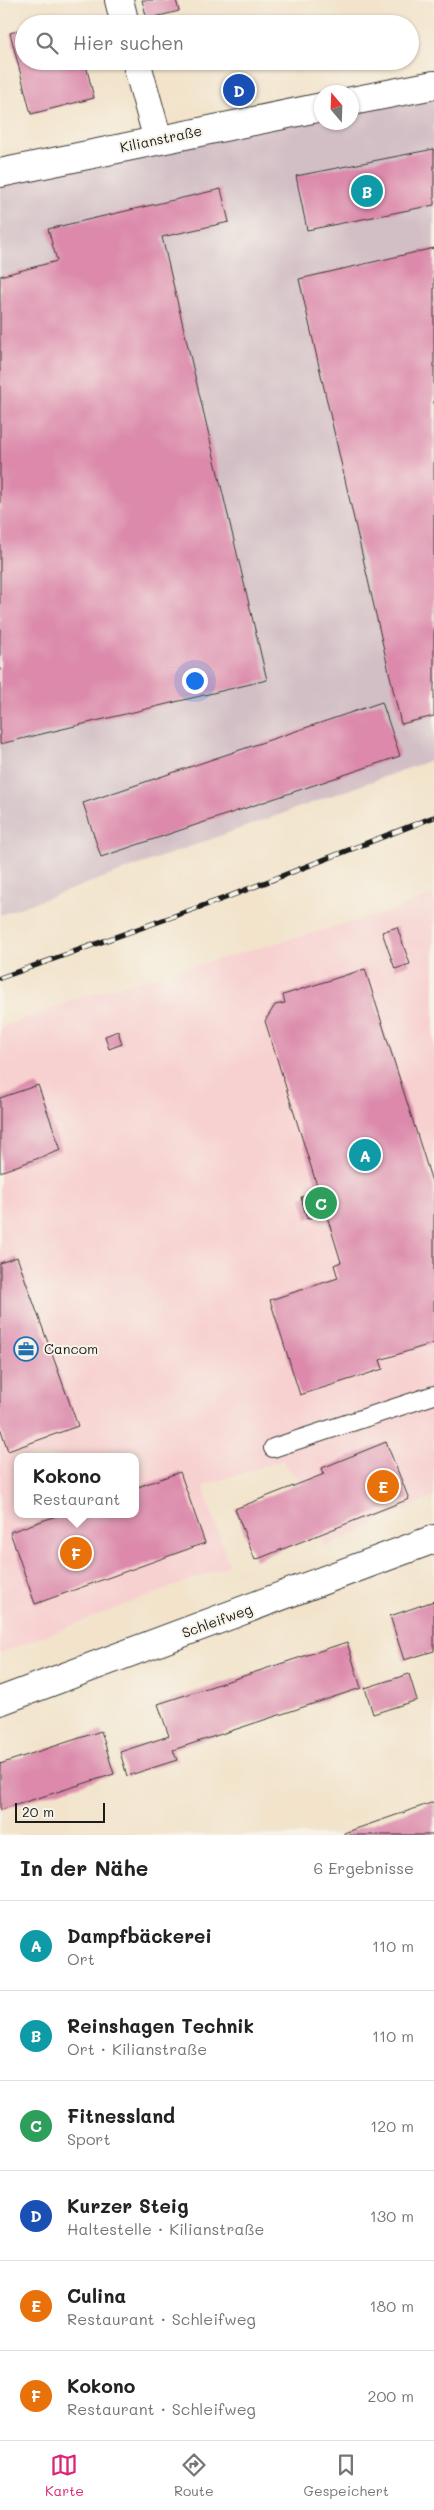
<!DOCTYPE html>
<html lang="de">
<head>
<meta charset="utf-8">
<style>
	body { margin:0; font-family:Mali,sans-serif; background:#f6f6f6; color:#222 }
	.compass { position:absolute; left:314px; top:85px; width:45px; height:45px; border-radius:50%; background:#fff; box-shadow:0 1px 4px #0004; rotate:341deg }
	.scale { position:absolute; left:15px; bottom:12px; width:90px; box-sizing:border-box; padding-left:5px; border:2px solid #1c1c1c; border-top:0; font-size:14px; line-height:18px; white-space:nowrap; color:#1c1c1c; -webkit-text-stroke:4px #f7f3e8; paint-order:stroke }
	.you { position:absolute; left:194px; top:680px; width:18px; height:18px; margin:-12px; border:4px solid #fff; border-radius:50%; background:#1a73e8; box-shadow:0 0 0 8px #1a73e833 }
	.badge { display:grid; place-items:center; width:32px; height:32px; border-radius:50%; background:#db2777; color:#fff; font-size:16px; font-weight:700 }
	.pin { position:absolute; translate:-50% -50%; border:2px solid #fff; box-shadow:0 1px 5px #0006 }
	.popup { position:absolute; left:14px; top:1453px; width:125px; height:65px; box-sizing:border-box; display:grid; place-content:center; border-radius:10px; background:#fff; filter:drop-shadow(0 1px 4px #0005); font-size:16px; white-space:nowrap; color:#767676 }
	.popup b { font-size:19px; color:#222 }
	.popup::after { content:''; position:absolute; left:50%; top:100%; margin-left:-10px; border:10px solid transparent; border-top-color:#fff }
	.list { margin:0; padding:0; list-style:none }
	h2 { display:flex; justify-content:space-between; align-items:center; height:65px; margin:0; padding:0 20px; font-size:21px }
	h2 small { font-size:16px; font-weight:400; color:#767676 }
	.list li { display:grid; grid-template-columns:32px 1fr auto; gap:15px; align-items:center; box-sizing:border-box; height:90px; padding:0 20px; border-top:1px solid #e0e0e0 }
	.list b { display:block; font-size:19px; white-space:nowrap }
	.list p { margin:0; font-size:16px; white-space:nowrap; color:#767676 }
	.list em { font-size:16px; font-style:normal; color:#767676 }
	.icon { flex:none; width:28px; height:28px; fill:none; stroke:currentColor; stroke-width:2; stroke-linecap:round; stroke-linejoin:round }
	.map { position:relative; flex:none; width:434px; height:1835px; overflow:hidden }
	.search { position:absolute; background:#fff; box-shadow:0 1px 4px #0004; left:15px; right:15px; top:15px; height:55px; display:flex; align-items:center; gap:12px; box-sizing:border-box; padding:0 18px; border-radius:28px; color:#767676; font-size:19px }
	.sheet { height:605px; background:#fff }
	nav { display:flex; justify-content:space-around; align-items:center; box-sizing:border-box; height:70px; border-top:1px solid #e0e0e0; background:#fff; font-size:14px; color:#767676 }
	nav a { display:grid; justify-items:center; gap:2px }
	nav .on { color:#db2777 }
	.map>svg:first-child { display:block }
</style>
</head>
<body>
<div class="map">
<svg width="434" height="1835" viewBox="0 0 434 1835">
	<rect width="100%" height="100%" fill="#f7f3e8"/>
	<filter id="ink" filterUnits="userSpaceOnUse"><feTurbulence type="fractalNoise" baseFrequency=".02" numOctaves="2"/><feDisplacementMap in="SourceGraphic" scale="10" xChannelSelector="R" yChannelSelector="G"/><feConvolveMatrix kernelMatrix="1 2 1 2 8 2 1 2 1" color-interpolation-filters="sRGB"/></filter>
	<filter id="wash" filterUnits="userSpaceOnUse"><feTurbulence type="fractalNoise" baseFrequency=".0096" numOctaves="4" result="noise"/><feDisplacementMap in="SourceGraphic" scale="20" xChannelSelector="R" yChannelSelector="G"/><feGaussianBlur stdDeviation="1.12" result="paint"/><feColorMatrix in="noise" values="0 0 0 0 0 0 0 0 0 0 0 0 0 0 0 0 0 1.4 0 .05"/><feComposite in="paint" operator="in"/></filter>
	<g filter="url(#wash)">
		<rect width="100%" height="100%" fill="#f2e3ca"/>
		<path fill="#f7d0d0" fill-rule="evenodd" d="M434,894v139l-3,-7 3,9v461l-109,51 -25,-64 -18,-23 -79,26 26,79 -229,88v-625l77,-30 315,-87zM17,1457h118v57h-118z"/>
		<path fill="#d2bec5" d="M434,91v668l-434,156v-740l321,-62 1,9h30v-15z"/>
		<g id="blocks">
			<g fill="#dc89ab">
				<path d="M142,0h34l3,11 -32,8z"/>
				<path d="M73,17l2,7h-27v-1z"/>
				<path d="M24,29v32h61l9,37 -63,16 -21,-81z"/>
				<path d="M434,149v56l-127,25 -11,-54z"/>
				<path d="M221,189l8,33 -67,15 105,443 -267,64v-468l57,-15 -9,-32z"/>
				<path d="M434,248v468l-33,8 -102,-445z"/>
				<path d="M382,702l18,54 -299,101 -18,-54z"/>
				<path d="M397,927l13,37 -15,5 -13,-37z"/>
				<path d="M365,969l69,219v155l-54,17 3,9 -83,26 -30,-95 68,-22 -4,-13 7,-3 -15,-49 -19,6 -6,-22 18,-5 -54,-171 10,-16 10,-2 -2,-8z"/>
				<path d="M118,1031l4,13 -13,5 -4,-13z"/>
				<path d="M38,1085l23,65 -61,22v-74z"/>
				<path d="M17,1257l61,169 -70,25 -8,-24v-164z"/>
				<path d="M386,1442l23,57 -154,61 -20,-51 89,-35 -2,-6z"/>
				<path d="M180,1472l25,71 -170,61 -25,-72 52,-18h73v-26z"/>
				<path d="M434,1601v50l-30,9 -14,-44z"/>
				<path d="M347,1642l14,46 -188,62 4,10 -50,16 -7,-24 49,-16 -11,-32z"/>
				<path d="M409,1674l8,26 -44,14 -8,-26z"/>
				<path d="M101,1731l13,43 -114,36v-46z"/>
				<path d="M434,1802v33h-90v-2z"/>
			</g>
		</g>
	</g>
	<g filter="url(#ink)">
		<use href="#blocks" fill-opacity="0" stroke="#3c3a36" stroke-width="1"/>
		<g fill="none" stroke-linecap="round" stroke-linejoin="round">
			<g stroke="#3c3a36" stroke-width="20">
				<path id="lane" d="M273,1448l161,-53"/>
			</g>
			<g stroke="#3c3a36" stroke-width="30">
				<g id="street">
					<path d="M119,0l6,24"/>
					<path d="M136,61l22,79"/>
					<path d="M0,1701l434,-162"/>
				</g>
			</g>
			<g stroke="#3c3a36" stroke-width="30">
				<g id="secondary">
					<path d="M352,101l82,-16"/>
					<path d="M0,173l322,-66"/>
				</g>
			</g>
			<use href="#lane" stroke="#fff" stroke-width="18"/>
			<use href="#street" stroke="#fff" stroke-width="28"/>
			<use href="#secondary" stroke="#fff" stroke-width="28"/>
			<g stroke="#1c1c1c" stroke-width="5.5">
				<path id="rail" d="M0,978l225,-80 209,-81"/>
			</g>
			<use href="#rail" stroke="#f7f3e8" stroke-width="4" stroke-dasharray="11" stroke-linecap="butt"/>
		</g>
	</g>
	<defs>
		<g id="office-ring" transform="scale(1.25)"><circle r="9.5" fill="#f7f3e8" stroke="#1f6fb2" stroke-width="1.5"/><path d="M-6-3h4V-5.5h4V-3h4V5H-6ZM-1-4.5V-3h2v-1.5ZM-6 0V1H6V0Z" fill="#1f6fb2"/></g>
	</defs>
	<g fill-rule="evenodd">
		<use href="#office-ring" x="26" y="1349"/>
	</g>
	<g text-anchor="middle" stroke-width="4" stroke-linejoin="round" paint-order="stroke">
		<g font-size="14" fill="#1c1c1c" stroke="#f7f3e8">
			<text transform="translate(161 139) rotate(-12)" y="5">Kilianstraße</text>
			<text transform="translate(217 1621) rotate(-20)" y="5">Schleifweg</text>
		</g>
		<g font-size="14" fill="#1c1c1c" stroke="#f7f3e8" text-anchor="start">
			<text x="44" y="1354">Cancom</text>
		</g>
	</g>
</svg>
<svg class="compass" viewBox="-18 -18 36 36"><path d="M0-13l5 13h-10z" fill="#e53935"/><path d="M0 13l5-13h-10z" fill="#767676"/></svg>
<div class="scale">20 m</div>
<div class="you"></div>
<div class="pin badge" style="left:365px;top:1155px;background:#0f9aa8">A</div>
<div class="pin badge" style="left:367px;top:191px;background:#0f9aa8">B</div>
<div class="pin badge" style="left:321px;top:1203px;background:#2e9e5b">C</div>
<div class="pin badge" style="left:239px;top:90px;background:#1a4fb4">D</div>
<div class="pin badge" style="left:383px;top:1486px;background:#e8710a">E</div>
<div class="pin badge" style="left:76px;top:1553px;background:#e8710a">F</div>
<div class="popup"><b>Kokono</b>Restaurant</div>
<div class="search"><svg class="icon" aria-label="search" viewBox="0 0 24 24"><circle cx="10" cy="10" r="6"/><path d="M15 15l6 6"/></svg>Hier suchen</div>
</div>
<section class="sheet">
<h2>In der Nähe<small>6 Ergebnisse</small></h2>
<ul class="list">
<li><span class="badge" style="background:#0f9aa8">A</span><div><b>Dampfbäckerei</b><p>Ort</p></div><em>110 m</em></li>
<li><span class="badge" style="background:#0f9aa8">B</span><div><b>Reinshagen Technik</b><p>Ort · Kilianstraße</p></div><em>110 m</em></li>
<li><span class="badge" style="background:#2e9e5b">C</span><div><b>Fitnessland</b><p>Sport</p></div><em>120 m</em></li>
<li><span class="badge" style="background:#1a4fb4">D</span><div><b>Kurzer Steig</b><p>Haltestelle · Kilianstraße</p></div><em>130 m</em></li>
<li><span class="badge" style="background:#e8710a">E</span><div><b>Culina</b><p>Restaurant · Schleifweg</p></div><em>180 m</em></li>
<li><span class="badge" style="background:#e8710a">F</span><div><b>Kokono</b><p>Restaurant · Schleifweg</p></div><em>200 m</em></li>
</ul>
</section>
<nav>
<a class="on"><svg class="icon" aria-label="map" viewBox="0 0 24 24"><path d="M3 6l6-2 6 2 6-2v14l-6 2-6-2-6 2zM9 4v14M15 6v14"/></svg>Karte</a>
<a><svg class="icon" aria-label="directions" viewBox="0 0 24 24"><path d="M12 3l9 9-9 9-9-9zM9 14v-3h6M13 9l2 2-2 2"/></svg>Route</a>
<a><svg class="icon" aria-label="saved" viewBox="0 0 24 24"><path d="M7 4h10v16l-5-4-5 4z"/></svg>Gespeichert</a>
</nav>
</body>
</html>
